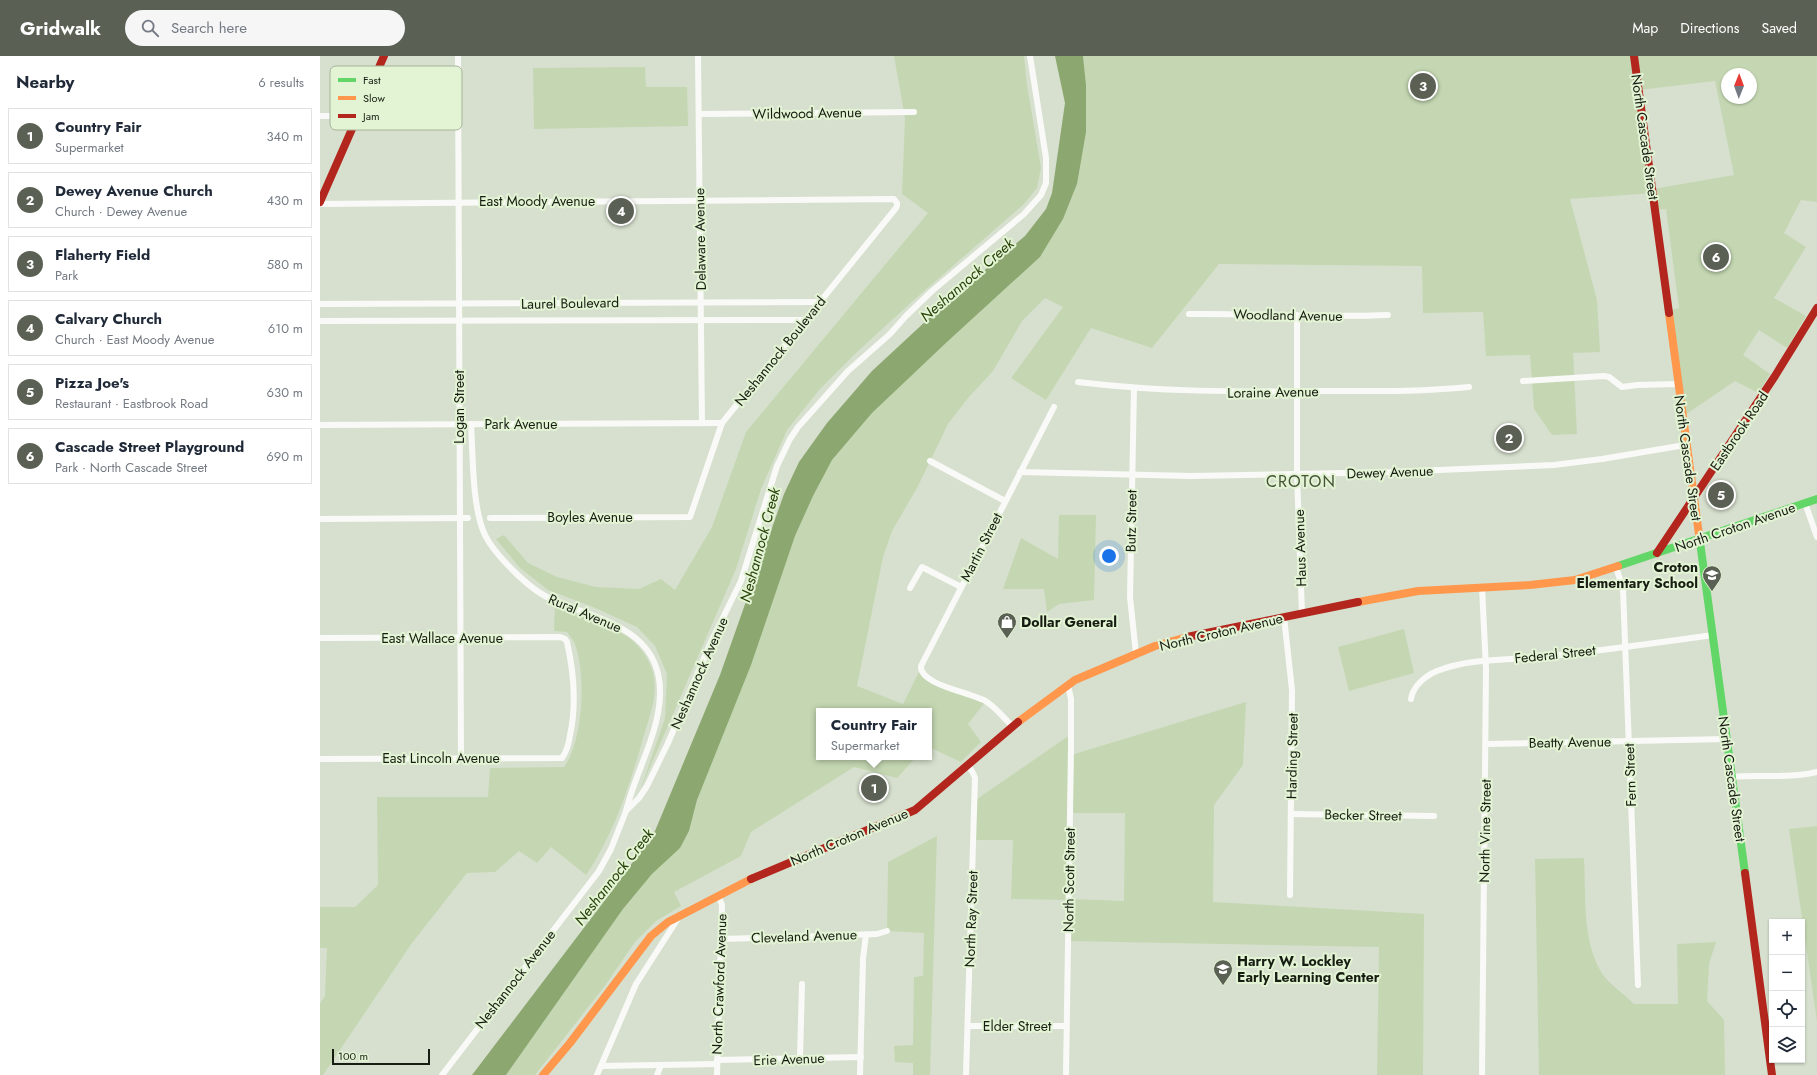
<!DOCTYPE html>
<html lang="en">
<head>
<meta charset="utf-8">
<style>
	body { margin:0; font-family:Jost,sans-serif; background:#f6f6f7; color:#1f2937 }
	.controls { position:absolute; right:12px; bottom:12px; display:grid; overflow:hidden; border-radius:0px; box-shadow:0 1px 3px #0004 }
	.controls button { width:36px; height:36px; display:grid; place-items:center; padding:0; border:0; border-bottom:1px solid #e0e1e3; background:#fff; color:#1f2937; font:20px sans-serif }
	.compass { position:absolute; left:1401px; top:12px; width:36px; height:36px; border-radius:50%; background:#fff; box-shadow:0 1px 3px #0004; rotate:1deg }
	.scale { position:absolute; left:12px; bottom:10px; width:98px; box-sizing:border-box; padding-left:4px; border:2px solid #171d12; border-top:0; font-size:11px; line-height:14px; white-space:nowrap; color:#171d12; -webkit-text-stroke:3px #e3f4d4; paint-order:stroke }
	.you { position:absolute; left:789px; top:500px; width:14px; height:14px; margin:-10px; border:3px solid #fff; border-radius:50%; background:#1a73e8; box-shadow:0 0 0 6px #1a73e833 }
	.badge { display:grid; place-items:center; width:26px; height:26px; border-radius:50%; background:#5a6154; color:#fff; font-size:13px; font-weight:700 }
	.pin { position:absolute; translate:-50% -50%; border:2px solid #fff; box-shadow:0 1px 4px #0006 }
	.popup { position:absolute; left:496px; top:652px; width:116px; height:52px; box-sizing:border-box; display:grid; place-content:center; border-radius:0px; background:#fff; filter:drop-shadow(0 1px 3px #0005); font-size:13px; white-space:nowrap; color:#747a83 }
	.popup b { font-size:15px; color:#1f2937 }
	.popup::after { content:''; position:absolute; left:50%; top:100%; margin-left:-8px; border:8px solid transparent; border-top-color:#fff }
	.list { margin:0; padding:0; list-style:none }
	h2 { display:flex; justify-content:space-between; align-items:center; height:52px; margin:0; padding:0 16px; font-size:17px }
	h2 small { font-size:13px; font-weight:400; color:#747a83 }
	.list li { display:grid; grid-template-columns:26px 1fr auto; gap:12px; align-items:center; box-sizing:border-box; height:56px; margin:0 8px 8px; padding:0 8px; border:1px solid #e0e1e3; border-radius:0px }
	.list b { display:block; font-size:15px; white-space:nowrap }
	.list p { margin:0; font-size:13px; white-space:nowrap; color:#747a83 }
	.list em { font-size:13px; font-style:normal; color:#747a83 }
	.icon { flex:none; width:22px; height:22px; fill:none; stroke:currentColor; stroke-width:2; stroke-linecap:round; stroke-linejoin:round }
	.map { position:relative; flex:none; width:1497px; height:1019px; overflow:hidden }
	header { display:flex; align-items:center; gap:24px; box-sizing:border-box; height:56px; padding:0 20px; background:#5a6154; color:#fff }
	header strong { font-size:19px }
	nav { display:flex; gap:22px; margin-inline-start:auto; font-size:14px }
	.search { width:280px; height:36px; background:#f6f6f7; display:flex; align-items:center; gap:10px; box-sizing:border-box; padding:0 14px; border-radius:22px; color:#747a83; font-size:15px }
	main { display:flex }
	aside { flex:1; background:#fff }
	.map>svg:first-child { display:block }
</style>
</head>
<body>
<header>
<strong>Gridwalk</strong>
<div class="search"><svg class="icon" aria-label="search" viewBox="0 0 24 24"><circle cx="10" cy="10" r="6"/><path d="M15 15l6 6"/></svg>Search here</div>
<nav><a>Map</a><a>Directions</a><a>Saved</a></nav>
</header>
<main>
<aside>
<h2>Nearby<small>6 results</small></h2>
<ul class="list">
<li><span class="badge">1</span><div><b>Country Fair</b><p>Supermarket</p></div><em>340 m</em></li>
<li><span class="badge">2</span><div><b>Dewey Avenue Church</b><p>Church · Dewey Avenue</p></div><em>430 m</em></li>
<li><span class="badge">3</span><div><b>Flaherty Field</b><p>Park</p></div><em>580 m</em></li>
<li><span class="badge">4</span><div><b>Calvary Church</b><p>Church · East Moody Avenue</p></div><em>610 m</em></li>
<li><span class="badge">5</span><div><b>Pizza Joe's</b><p>Restaurant · Eastbrook Road</p></div><em>630 m</em></li>
<li><span class="badge">6</span><div><b>Cascade Street Playground</b><p>Park · North Cascade Street</p></div><em>690 m</em></li>
</ul>
</aside>
<div class="map">
<svg width="1497" height="1019" viewBox="0 0 1497 1019">
	<rect width="100%" height="100%" fill="#d7e0ce"/>
	<g fill="#c4d7b2" fill-rule="evenodd">
		<path d="M574,0h130l3,29 14,83 -4,20 -13,16 -109,95 -58,53 -37,37 -33,41 -26,59 -25,80 -95,219 24,-70 2,-44 -12,-28 -18,-19 -44,-20 -45,-17 -28,-22 -24,-29 8,-4 24,28 29,14 39,10 43,2 22,-10 14,11 37,-63 34,-95 182,-219 -26,-19 3,-76z"/>
		<path d="M763,0h734v146l-16,-2 -17,33 22,14 -32,51 32,18 -19,32 -28,-18 -16,25 27,19 -12,19 -23,-12 -53,36 -14,-106 11,-3 -13,-99 -10,1 -3,-17 -83,6 27,101 3,52 -27,1 4,81 -25,1 -18,-26 -4,-54 -44,1 -3,-44 -60,1 -1,-47 -203,-2 -67,84 -61,-20 -45,72 -35,-22 52,-71 -18,-9 -23,23 -29,50 -25,27 -20,26 -30,62 -26,45 -9,26 -26,129 46,18 17,-34 2,3 64,28 -18,23 13,18 -20,20 -32,-15v-36h-110v46h97l-19,21 -43,-11 -103,65 -10,24 -67,36 7,14 -25,15 -21,21 -31,45 -69,88h-29l117,-166 29,-35 27,-26 10,-17 8,-31 98,-264 18,-40 19,-36 40,-47 75,-71 93,-85 23,-38 14,-35 9,-99zM1407,18h24v24h-24zM1395,25l19,94 -81,14 -14,-99z"/>
		<path d="M325,11l1,20h41l1,39 -154,3 -1,-61z"/>
		<path d="M739,459h37l-2,85 -35,4 -12,8 -3,-23h-41l18,-51 37,21z"/>
		<path d="M235,551c21,8 64,20 79,35 10,9 19,24 20,37 3,18 -4,36 -9,53 -14,49 -30,101 -59,143l-35,-28 -14,16 -18,-12 -24,21 -28,1 -55,70 -89,132h-3v-72l5,-7 2,-48h-7v-41h35l23,-22 -1,-88h111l2,-29 74,-1c19,-25 23,-95 10,-125 -2,-3 -5,-7 -7,-10l-13,-1z"/>
		<path d="M1084,573l10,44 -65,18 -11,-44z"/>
		<path d="M926,646l-3,63 -29,40 -1,97 211,12 -1,161h-46l2,-128 -311,-6 1,-41 -58,-1 2,-59h-40l1,-39 96,-66 1,20zM750,757h55l-1,88 -54,-2z"/>
		<path d="M1497,770v195l-28,-192z"/>
		<path d="M617,780l-7,239h-17v-12l-18,-1 -1,-16 19,-1 1,-68 9,-1 1,-43 -37,-2 1,-69z"/>
		<path d="M1264,802c2,37 -2,81 17,114 6,10 24,23 33,32h44l-1,-60 39,-2 -7,22 -2,37 17,19 1,55h-186l-4,-216z"/>
	</g>
	<path fill="#8ca870" d="M735,0h28l3,29v47l-9,52 -14,35 -23,38 -93,85 -75,71 -40,47 -19,36 -18,40 -44,129 -54,135 -8,31 -9,17 -28,26 -29,35 -117,166h-34l143,-188 40,-56 65,-156 64,-181 15,-32 28,-39 45,-52 69,-64 84,-71 21,-27 6,-16 13,-90z"/>
	<g fill="none" stroke-linecap="round" stroke-linejoin="round">
		<g stroke="#f9faf8" stroke-width="6">
			<path d="M138,0l3,702"/>
			<path d="M378,0l4,367"/>
			<path d="M379,58l215,-2"/>
			<path d="M0,60h38"/>
			<path d="M0,148l574,-5 3,4v3l-1,2 -174,215 -32,94 -200,1"/>
			<path d="M0,248l499,-2"/>
			<path d="M869,258c66,-1 133,4 199,1"/>
			<path d="M977,259v160l5,138"/>
			<path d="M0,265l484,-1"/>
			<path d="M1203,325l81,-5 5,1 13,10 15,-2 41,-1"/>
			<path d="M758,326c81,10 161,10 242,9 50,0 100,1 149,-4"/>
			<path d="M814,332l-4,209 6,57"/>
			<path d="M151,368c2,31 1,84 14,111 9,19 44,54 64,63 47,22 113,29 111,97 -1,39 -25,78 -34,116"/>
			<path d="M0,369l402,-2"/>
			<path d="M610,405l75,40"/>
			<path d="M700,416l171,4 202,-4 161,-7 48,-6 83,-14"/>
			<path d="M1485,447l12,34"/>
			<path d="M0,463l148,-1"/>
			<path d="M1296,511l7,22 15,396"/>
			<path d="M590,532l12,-21 39,20"/>
			<path d="M964,561l8,73 -2,205"/>
			<path d="M0,582l240,-1 5,2 2,3c7,31 10,61 3,93 -1,8 -3,16 -8,23l-242,1"/>
			<path d="M1091,643c2,-13 14,-23 26,-28 32,-13 70,-11 105,-14 57,-6 114,-14 171,-22"/>
			<path d="M692,670c-8,-8 -16,-18 -25,-24 -13,-9 -68,-17 -66,-36l133,-259"/>
			<path d="M1166,688l241,-5"/>
			<path d="M1412,721c28,-3 57,2 85,-5"/>
			<path d="M971,758l143,2"/>
			<path d="M401,883l106,-3 50,-2 10,-3"/>
			<path d="M648,970h98"/>
			<path d="M480,1002l2,-74"/>
			<path d="M397,1004l144,-3"/>
			<path d="M281,1010l116,-2"/>
			<path d="M122,1019l157,-204 12,-22 15,-38 13,-13 8,-12 21,-43 43,-101 30,-61 36,-115 13,-27 8,-12 50,-56 42,-37 16,-18 26,-25 92,-77 17,-19 5,-12v-25l-16,-102"/>
			<path d="M277,1019l39,-91 43,-67"/>
			<path d="M337,1019l4,-10"/>
			<path d="M397,1019l5,-170 -4,-10"/>
			<path d="M540,1019l3,-116 3,-25"/>
			<path d="M646,1019l9,-297 -2,-5 -5,-8"/>
			<path d="M746,1019l5,-327v-49l-3,-14"/>
			<path d="M1162,1019l4,-406 -4,-82"/>
		</g>
		<g stroke="#63d668" stroke-width="8">
			<path d="M1380,486l45,331"/>
			<path d="M1298,510l199,-67"/>
		</g>
		<g stroke="#ff974d" stroke-width="8">
			<path d="M1349,257l31,229"/>
			<path d="M1038,546l60,-11 112,-6 45,-5 43,-14"/>
			<path d="M698,666l57,-42 80,-34 32,-9"/>
			<path d="M223,1019l27,-32 81,-107 17,-14 83,-43"/>
		</g>
		<g stroke="#b3261e" stroke-width="8">
			<path d="M1314,0l35,257"/>
			<path d="M0,146l64,-146"/>
			<path d="M1337,497l118,-177 42,-68"/>
			<path d="M867,581l171,-35"/>
			<path d="M1425,817l27,202"/>
			<path d="M431,823l164,-69 103,-88"/>
		</g>
	</g>
	<defs>
		<g id="school-pin" transform="scale(1)"><path d="M0 17L-7.5 6A9.5 9.5 0 1 1 7.5 6Z" fill="#5a6154" stroke="#e3f4d4"/><path d="M0-5L7-2L0 1L-7-2ZM-4 1L0 2.5L4 1V4Q0 6-4 4Z" fill="#fff"/></g>
		<g id="shop-pin" transform="scale(1)"><path d="M0 17L-7.5 6A9.5 9.5 0 1 1 7.5 6Z" fill="#5a6154" stroke="#e3f4d4"/><path d="M-5-2.5h2.3a2.7 3.5 0 0 1 5.4 0H5L5.5 6h-11ZM-1.5-2.5h3a1.5 2.3 0 0 0-3 0Z" fill="#fff"/></g>
	</defs>
	<g fill-rule="evenodd">
		<use href="#school-pin" x="1392" y="519"/>
		<use href="#shop-pin" x="687" y="566"/>
		<use href="#school-pin" x="903" y="913"/>
	</g>
	<g text-anchor="middle" stroke-width="4" stroke-linejoin="round" paint-order="stroke">
		<g font-size="14" fill="#171d12" stroke="#e3f4d4">
			<text transform="translate(487 57) rotate(-1)" y="5">Wildwood Avenue</text>
			<text transform="translate(1325 81) rotate(82)" y="5">North Cascade Street</text>
			<text x="217" y="150">East Moody Avenue</text>
			<text transform="translate(380 183) rotate(-91)" y="5">Delaware Avenue</text>
			<text transform="translate(250 247) rotate(-1)" y="5">Laurel Boulevard</text>
			<text transform="translate(968 259) rotate(1)" y="5">Woodland Avenue</text>
			<text transform="translate(460 295) rotate(-51)" y="5">Neshannock Boulevard</text>
			<text transform="translate(953 336) rotate(-1)" y="5">Loraine Avenue</text>
			<text transform="translate(139 351) rotate(-90)" y="5">Logan Street</text>
			<text x="201" y="373">Park Avenue</text>
			<text transform="translate(1419 375) rotate(-56)" y="5">Eastbrook Road</text>
			<text transform="translate(1368 402) rotate(82)" y="5">North Cascade Street</text>
			<text transform="translate(1070 416) rotate(-2)" y="5">Dewey Avenue</text>
			<text x="270" y="466">Boyles Avenue</text>
			<text transform="translate(811 465) rotate(-89)" y="5">Butz Street</text>
			<text transform="translate(1415 471) rotate(-19)" y="5">North Croton Avenue</text>
			<text transform="translate(661 491) rotate(-63)" y="5">Martin Street</text>
			<text transform="translate(980 492) rotate(-92)" y="5">Haus Avenue</text>
			<text transform="translate(265 557) rotate(23)" y="5">Rural Avenue</text>
			<text transform="translate(901 576) rotate(-13)" y="5">North Croton Avenue</text>
			<text x="122" y="587">East Wallace Avenue</text>
			<text transform="translate(1235 598) rotate(-6)" y="5">Federal Street</text>
			<text transform="translate(379 617) rotate(-66)" y="5">Neshannock Avenue</text>
			<text transform="translate(1250 686) rotate(-1)" y="5">Beatty Avenue</text>
			<text transform="translate(972 700) rotate(-89)" y="5">Harding Street</text>
			<text x="121" y="707">East Lincoln Avenue</text>
			<text transform="translate(1310 719) rotate(-92)" y="5">Fern Street</text>
			<text transform="translate(1412 723) rotate(82)" y="5">North Cascade Street</text>
			<text transform="translate(1043 759) rotate(1)" y="5">Becker Street</text>
			<text transform="translate(1165 775) rotate(-89)" y="5">North Vine Street</text>
			<text transform="translate(529 781) rotate(-23)" y="5">North Croton Avenue</text>
			<text transform="translate(749 824) rotate(-89)" y="5">North Scott Street</text>
			<text transform="translate(651 863) rotate(-88)" y="5">North Ray Street</text>
			<text transform="translate(484 880) rotate(-2)" y="5">Cleveland Avenue</text>
			<text transform="translate(195 923) rotate(-52)" y="5">Neshannock Avenue</text>
			<text transform="translate(399 928) rotate(-88)" y="5">North Crawford Avenue</text>
			<text x="697" y="975">Elder Street</text>
			<text transform="translate(469 1003) rotate(-2)" y="5">Erie Avenue</text>
		</g>
		<g font-size="14" font-weight="bold" fill="#171d12" stroke="#e3f4d4" text-anchor="start">
			<text x="1378" y="516" text-anchor="end">Croton<tspan x="1378" dy="16">Elementary School</tspan></text>
			<text x="701" y="571">Dollar General</text>
			<text x="917" y="910">Harry W. Lockley<tspan x="917" dy="16">Early Learning Center</tspan></text>
		</g>
		<g font-size="15" font-style="italic" fill="#284009" stroke="#e3f4d4">
			<text transform="translate(647 224) rotate(-41)" y="5">Neshannock Creek</text>
			<text transform="translate(440 489) rotate(-75)" y="5">Neshannock Creek</text>
			<text transform="translate(294 821) rotate(-52)" y="5">Neshannock Creek</text>
		</g>
		<g font-size="16" letter-spacing="1" fill="#445237" stroke="#e3f4d4">
			<text x="981" y="431">CROTON</text>
		</g>
	</g>
	<rect x="10" y="10" width="132" height="64" rx="6" fill="#e3f4d4" stroke="#a6b49a" stroke-width="1"/>
	<rect x="18" y="22" width="18" height="4" fill="#63d668"/>
	<rect x="18" y="40" width="18" height="4" fill="#ff974d"/>
	<rect x="18" y="58" width="18" height="4" fill="#b3261e"/>
	<g font-size="11" fill="#171d12">
		<text x="43" y="28">Fast</text>
		<text x="43" y="46">Slow</text>
		<text x="43" y="64">Jam</text>
	</g>
</svg>
<div class="controls">
<button>+</button>
<button>−</button>
<button><svg class="icon" aria-label="locate" viewBox="0 0 24 24"><circle cx="12" cy="12" r="6"/><path d="M12 2v4M12 18v4M2 12h4M18 12h4"/></svg></button>
<button><svg class="icon" aria-label="layers" viewBox="0 0 24 24"><path d="M12 4l9 5-9 5-9-5zM3 14l9 5 9-5"/></svg></button>
</div>
<svg class="compass" viewBox="-18 -18 36 36"><path d="M0-13l5 13h-10z" fill="#e53935"/><path d="M0 13l5-13h-10z" fill="#747a83"/></svg>
<div class="scale">100 m</div>
<div class="you"></div>
<div class="pin badge" style="left:554px;top:732px">1</div>
<div class="popup"><b>Country Fair</b>Supermarket</div>
<div class="pin badge" style="left:1189px;top:382px">2</div>
<div class="pin badge" style="left:1103px;top:30px">3</div>
<div class="pin badge" style="left:301px;top:155px">4</div>
<div class="pin badge" style="left:1401px;top:439px">5</div>
<div class="pin badge" style="left:1396px;top:201px">6</div>
</div>
</main>
</body>
</html>
